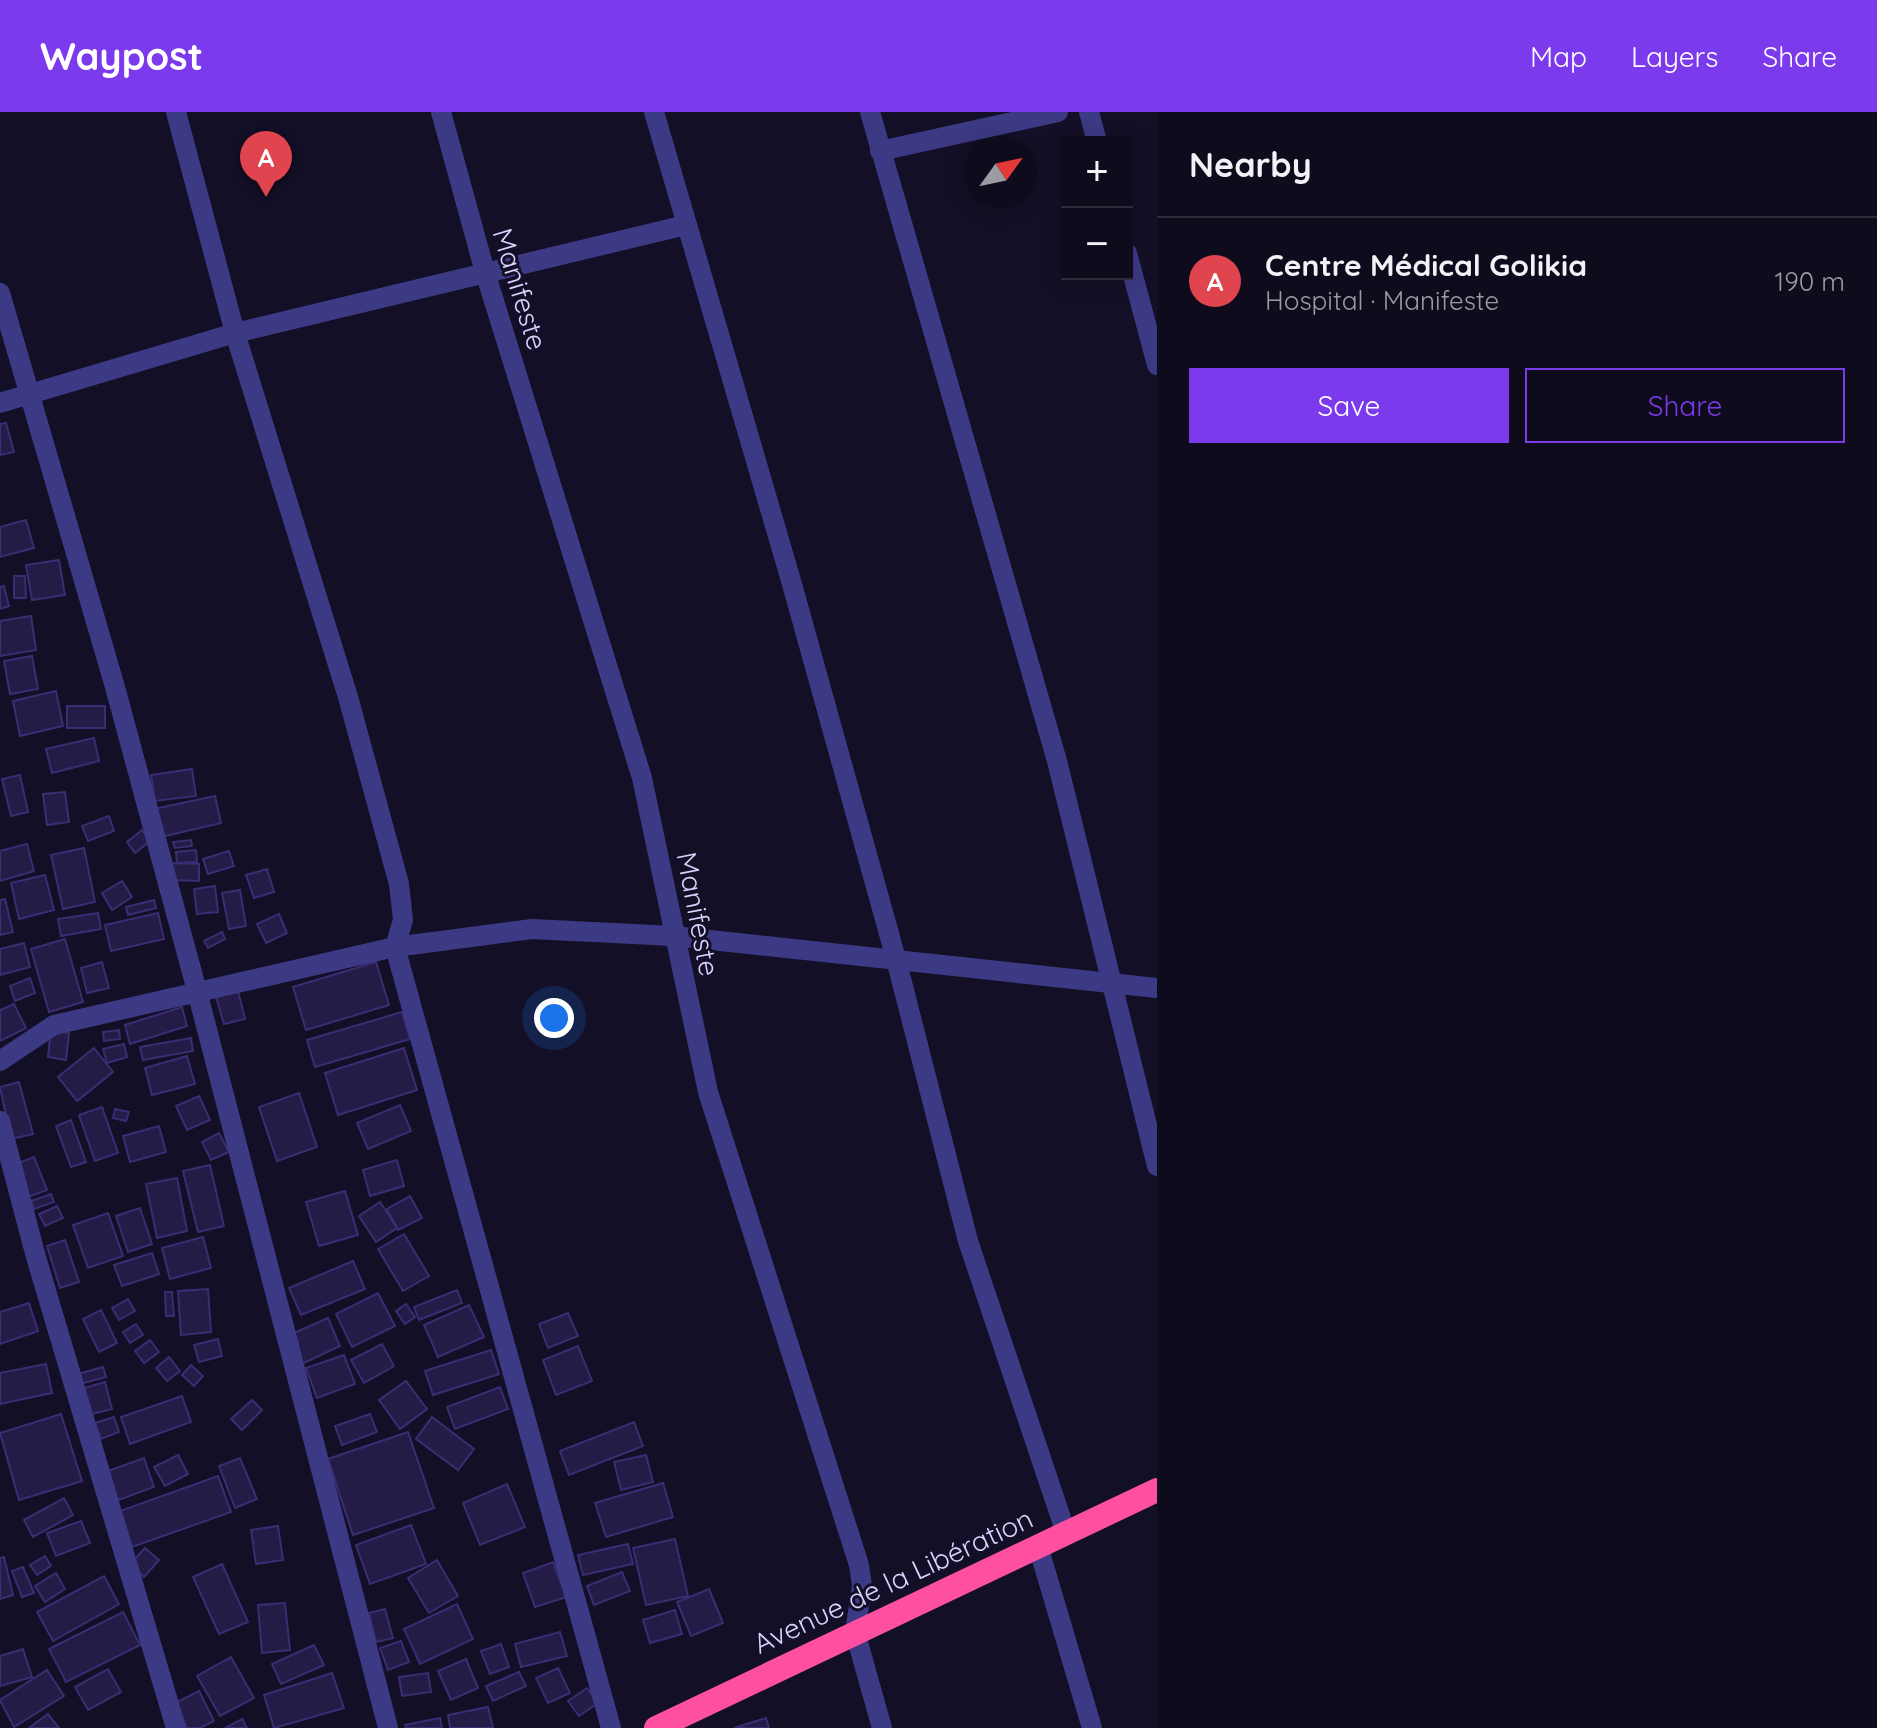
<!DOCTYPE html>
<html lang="en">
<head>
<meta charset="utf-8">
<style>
	body { margin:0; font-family:Quicksand,sans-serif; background:#1c1929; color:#f1f3f6 }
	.controls { position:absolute; right:24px; top:24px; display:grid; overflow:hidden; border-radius:0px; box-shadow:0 4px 20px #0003 }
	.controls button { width:72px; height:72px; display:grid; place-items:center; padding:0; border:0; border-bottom:2px solid #2e2b3b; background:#0e0b1c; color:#f1f3f6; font:40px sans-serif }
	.compass { position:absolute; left:965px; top:24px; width:72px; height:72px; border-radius:50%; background:#0e0b1c; box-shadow:0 4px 20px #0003; rotate:57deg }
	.you { position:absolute; left:554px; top:906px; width:28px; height:28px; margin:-20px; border:6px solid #fff; border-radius:50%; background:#1a73e8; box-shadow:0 0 0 12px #1a73e833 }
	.badge { display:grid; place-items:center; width:52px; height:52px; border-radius:50%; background:#7c3aed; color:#fff; font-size:26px; font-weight:700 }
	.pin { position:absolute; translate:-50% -66px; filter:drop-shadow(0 2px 4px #0008) }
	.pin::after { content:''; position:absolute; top:42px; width:28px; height:24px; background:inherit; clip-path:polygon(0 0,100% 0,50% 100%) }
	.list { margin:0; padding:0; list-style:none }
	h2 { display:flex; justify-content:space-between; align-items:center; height:104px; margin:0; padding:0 32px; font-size:34px }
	h2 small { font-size:26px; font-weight:400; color:#9b9ba3 }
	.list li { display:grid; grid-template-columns:52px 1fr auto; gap:24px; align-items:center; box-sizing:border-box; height:128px; padding:0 32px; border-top:2px solid #2e2b3b }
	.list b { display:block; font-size:30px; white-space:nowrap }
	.list p { margin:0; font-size:26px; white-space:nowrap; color:#9b9ba3 }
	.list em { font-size:26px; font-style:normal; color:#9b9ba3 }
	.actions { display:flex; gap:16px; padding:24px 32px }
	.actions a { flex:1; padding:18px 0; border:2px solid #7c3aed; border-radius:0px; text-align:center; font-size:28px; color:#7c3aed }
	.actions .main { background:#7c3aed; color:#fff }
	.map { position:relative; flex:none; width:1157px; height:1616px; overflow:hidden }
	header { display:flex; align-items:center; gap:48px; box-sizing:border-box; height:112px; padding:0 40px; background:#7c3aed; color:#fff }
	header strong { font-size:38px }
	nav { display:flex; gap:44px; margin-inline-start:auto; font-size:28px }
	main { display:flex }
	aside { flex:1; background:#0e0b1c }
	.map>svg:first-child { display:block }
</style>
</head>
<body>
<header>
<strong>Waypost</strong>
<nav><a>Map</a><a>Layers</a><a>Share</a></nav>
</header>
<main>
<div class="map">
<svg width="1157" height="1616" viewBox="0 0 1157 1616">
	<rect width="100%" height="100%" fill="#130f26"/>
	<g fill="#241b47" stroke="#3b2d73" stroke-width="2">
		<path d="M6,311l8,29 -14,3v-31z"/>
		<path d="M26,408l8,28 -34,9v-30z"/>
		<path d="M59,448l6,35 -33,5 -6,-35z"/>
		<path d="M14,464h11l1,22h-12z"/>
		<path d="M4,474l5,20 -9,3v-22z"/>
		<path d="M31,504l5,34 -36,6v-35z"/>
		<path d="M32,544l6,33 -28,5 -6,-33z"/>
		<path d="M56,579l7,35 -43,10 -7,-35z"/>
		<rect x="67" y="594" width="38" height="22"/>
		<path d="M94,626l5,23 -47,12 -6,-24z"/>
		<path d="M192,657l4,27 -41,5 -4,-26z"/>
		<path d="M20,663l8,37 -17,4 -9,-37z"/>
		<path d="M65,680l4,30 -22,3 -4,-31z"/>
		<path d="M215,684l6,27 -60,14 -7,-28z"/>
		<path d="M109,704l5,15 -26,10 -6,-15z"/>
		<path d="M142,718l8,11 -15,12 -8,-11z"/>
		<path d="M191,728l1,6 -17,2 -2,-6z"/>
		<path d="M27,732l7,27 -34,10v-30z"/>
		<path d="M84,736l11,54 -32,7 -12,-54z"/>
		<path d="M196,738l1,12 -20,1 -1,-11z"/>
		<path d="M229,739l5,15 -26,8 -5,-15z"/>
		<path d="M170,751l29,1v17l-29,-1z"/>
		<path d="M267,757l7,23 -20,6 -8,-23z"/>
		<path d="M45,763l9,35 -35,9 -8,-36z"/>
		<path d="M122,769l10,16 -20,13 -10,-17z"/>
		<path d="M215,774l3,26 -21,2 -3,-25z"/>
		<path d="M240,778l6,36 -17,3 -7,-36z"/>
		<path d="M5,787l8,33 -13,3v-35z"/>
		<path d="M154,788l2,8 -28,7 -2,-8z"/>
		<path d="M98,801l3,16 -40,7 -3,-17z"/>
		<path d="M158,801l6,26 -53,12 -6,-26z"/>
		<path d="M279,802l8,19 -21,10 -9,-19z"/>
		<path d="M222,820l3,7 -17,9 -4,-7z"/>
		<path d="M65,827l18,63 -34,10 -18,-63z"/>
		<path d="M24,831l6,24 -30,8v-26z"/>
		<path d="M102,850l7,26 -22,5 -6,-25z"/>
		<path d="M376,850l13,43 -83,25 -13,-43z"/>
		<path d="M30,866l5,15 -20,8 -5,-15z"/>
		<path d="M238,879l7,28 -21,5 -8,-27z"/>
		<path d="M14,892l12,24 -26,13v-31z"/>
		<path d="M182,895l5,19 -57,18 -5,-19z"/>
		<path d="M402,900l8,27 -95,28 -8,-27z"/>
		<path d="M51,918l18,3 -3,27 -18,-3z"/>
		<path d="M119,918l1,9 -16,2 -1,-9z"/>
		<path d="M191,926l2,13 -50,9 -3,-13z"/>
		<path d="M124,932l3,13 -20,6 -4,-14z"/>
		<path d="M94,936l19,24 -36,29 -19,-24z"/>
		<path d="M404,936l13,42 -79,25 -13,-42z"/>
		<path d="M187,944l8,28 -43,11 -7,-27z"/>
		<path d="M19,970l14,52 -22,5 -11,-52z"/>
		<path d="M299,981l18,54 -40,14 -18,-54z"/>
		<path d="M199,984l11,24 -23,10 -11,-24z"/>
		<path d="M400,993l11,26 -43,18 -11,-26z"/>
		<path d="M102,995l16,46 -23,8 -16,-46z"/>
		<path d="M115,997l14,3 -3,9 -13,-3z"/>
		<path d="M71,1008l15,42 -15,5 -15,-41z"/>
		<path d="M159,1014l7,26 -36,10 -7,-26z"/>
		<path d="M219,1021l10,19 -18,8 -9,-18z"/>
		<path d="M34,1045l13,33 -19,7 -12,-33z"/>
		<path d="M397,1048l7,26 -34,10 -7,-26z"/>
		<path d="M210,1053l14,61 -26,6 -15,-61z"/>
		<path d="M177,1066l10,53 -30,7 -11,-54z"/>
		<path d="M345,1079l13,44 -39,11 -13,-44z"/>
		<path d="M51,1082l3,8 -20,7 -3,-8z"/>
		<path d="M410,1084l12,22 -24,12 -11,-21z"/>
		<path d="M380,1090l17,26 -21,14 -17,-26z"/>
		<path d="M57,1094l6,12 -18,8 -6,-12z"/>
		<path d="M140,1096l12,36 -24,8 -12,-36z"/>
		<path d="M108,1101l15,43 -35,12 -15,-43z"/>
		<path d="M404,1122l25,42 -26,15 -25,-42z"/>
		<path d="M203,1125l8,31 -41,11 -8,-31z"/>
		<path d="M65,1128l14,42 -19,6 -13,-42z"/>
		<path d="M152,1141l7,21 -37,12 -8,-21z"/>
		<path d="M353,1149l12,28 -64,26 -12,-27z"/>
		<path d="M208,1177l3,43 -30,3 -3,-44z"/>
		<path d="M457,1178l5,13 -43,17 -5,-13z"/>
		<path d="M165,1180h7l2,24h-8z"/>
		<path d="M378,1181l17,33 -43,21 -16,-33z"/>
		<path d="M128,1187l7,12 -16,9 -7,-12z"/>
		<path d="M29,1191l9,28 -38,13v-32z"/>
		<path d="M406,1192l9,13 -10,7 -9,-13z"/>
		<path d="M469,1193l15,32 -46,20 -14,-32z"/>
		<path d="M101,1198l16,33 -18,9 -16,-33z"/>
		<path d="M568,1201l10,23 -30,12 -9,-24z"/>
		<path d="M328,1206l12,28 -38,18 -13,-29z"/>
		<path d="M136,1212l7,11 -13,8 -7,-11z"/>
		<path d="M218,1227l4,17 -23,6 -5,-17z"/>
		<path d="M150,1228l9,12 -15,11 -9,-12z"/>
		<path d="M382,1232l12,22 -30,17 -13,-23z"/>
		<path d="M578,1234l14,35 -36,14 -13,-35z"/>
		<path d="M491,1238l8,24 -66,21 -8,-24z"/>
		<path d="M344,1243l11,29 -38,14 -11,-30z"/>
		<path d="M169,1245l11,14 -13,10 -11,-13z"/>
		<path d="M46,1252l6,29 -52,11v-31z"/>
		<path d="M191,1253l12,11 -9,10 -12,-11z"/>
		<path d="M103,1255l3,10 -26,7 -2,-10z"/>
		<path d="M406,1269l21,28 -27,20 -21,-29z"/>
		<path d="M105,1270l7,27 -24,6 -7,-26z"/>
		<path d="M500,1275l8,22 -53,20 -8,-22z"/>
		<path d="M182,1284l9,26 -61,22 -9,-27z"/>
		<path d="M252,1288l10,10 -20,20 -11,-11z"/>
		<path d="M61,1302l21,67 -63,19 -19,-67z"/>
		<path d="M370,1302l7,18 -35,13 -7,-19z"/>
		<path d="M114,1305l5,15 -18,7 -6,-16z"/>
		<path d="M432,1305l42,32 -16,21 -42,-31z"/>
		<path d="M634,1310l9,24 -74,29 -9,-24z"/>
		<path d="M408,1320l26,76 -81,27 -25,-76z"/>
		<path d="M178,1343l10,19 -23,12 -11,-19z"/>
		<path d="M646,1343l7,27 -32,8 -7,-28z"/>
		<path d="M144,1346l10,29 -38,14 -11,-29z"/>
		<path d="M240,1346l17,41 -22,9 -16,-42z"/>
		<path d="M218,1364l13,36 -99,35 -12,-36z"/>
		<path d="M663,1371l10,34 -67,20 -11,-34z"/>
		<path d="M507,1372l18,43 -45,18 -17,-42z"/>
		<path d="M64,1386l9,17 -40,22 -9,-17z"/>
		<path d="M81,1409l9,22 -34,13 -9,-23z"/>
		<path d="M411,1413l15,39 -56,20 -14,-39z"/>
		<path d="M278,1414l5,34 -27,4 -5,-34z"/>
		<path d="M675,1427l13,57 -42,9 -13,-57z"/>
		<path d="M628,1432l5,20 -50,11 -5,-20z"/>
		<path d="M145,1436l14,12 -15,17 -14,-13z"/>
		<path d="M45,1444l6,10 -14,9 -7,-10z"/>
		<path d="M4,1445l9,38 -13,4v-41z"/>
		<path d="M437,1448l21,36 -29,17 -21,-35z"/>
		<path d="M553,1450l13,35 -31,10 -12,-34z"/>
		<path d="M222,1452l26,58 -29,12 -26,-57z"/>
		<path d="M23,1455l11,26 -12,4 -10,-26z"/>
		<path d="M622,1460l8,19 -36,14 -7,-19z"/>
		<path d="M56,1461l9,16 -20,13 -10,-16z"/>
		<path d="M104,1464l15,28 -66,37 -16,-29z"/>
		<path d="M709,1477l14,34 -32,13 -14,-34z"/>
		<path d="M285,1491l5,47 -28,3 -4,-48z"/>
		<path d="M457,1492l16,35 -53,25 -16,-35z"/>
		<path d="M385,1497l8,29 -17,4 -7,-29z"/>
		<path d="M675,1498l7,24 -32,9 -7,-23z"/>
		<path d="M123,1500l17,33 -74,37 -17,-33z"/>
		<path d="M560,1520l7,24 -46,11 -6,-23z"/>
		<path d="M401,1529l8,21 -21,8 -8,-22z"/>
		<path d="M501,1532l8,23 -19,7 -9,-23z"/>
		<path d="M314,1533l10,20 -43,19 -9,-20z"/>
		<path d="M23,1537l9,28 -32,9v-30z"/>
		<path d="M231,1545l23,41 -34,18 -23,-40z"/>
		<path d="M466,1547l12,29 -27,12 -13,-29z"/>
		<path d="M558,1556l12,25 -22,10 -12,-25z"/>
		<path d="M108,1557l13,23 -33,18 -13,-23z"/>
		<path d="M47,1558l17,26 -50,31 -14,-27z"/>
		<path d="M519,1560l7,14 -33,15 -7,-15z"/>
		<path d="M332,1561l12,35 -70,20 -10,-33z"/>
		<path d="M428,1561l3,19 -29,4 -3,-19z"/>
		<path d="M587,1576l11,15 -19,13 -11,-15z"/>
		<path d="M199,1579l15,30 -14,7h-13l-12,-25z"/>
		<path d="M488,1595l5,21h-43l-2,-13z"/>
		<path d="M48,1602l11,14h-30z"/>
		<path d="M440,1606l2,10h-36l-1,-3z"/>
		<path d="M766,1606l3,10h-35z"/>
		<path d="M242,1607l5,9h-22z"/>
	</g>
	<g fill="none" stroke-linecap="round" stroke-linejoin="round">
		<g stroke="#3d3a85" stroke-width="20">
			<path d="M176,0l59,221 113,364 51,187 4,36 -8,27 216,781"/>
			<path d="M441,0l44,160 157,506 66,314 151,473 3,21 -7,46 27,96"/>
			<path d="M654,0l138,472 104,375 72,282 98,292"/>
			<path d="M870,0l187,649 100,405"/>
			<path d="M1089,0l8,30"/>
			<path d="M880,39l178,-39"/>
			<path d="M1127,141l30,112"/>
			<path d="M0,181l115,394 82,304 191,737"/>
			<path d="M0,291l235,-70 451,-108"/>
			<path d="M0,949l54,-36 341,-78 137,-18 141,7 484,52"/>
			<path d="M0,1009l36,136 140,471"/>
			<path d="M1038,1434l54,182"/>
		</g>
		<path stroke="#ff4fa3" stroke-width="24" d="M656,1616l501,-238"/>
	</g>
	<g text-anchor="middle" stroke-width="6" stroke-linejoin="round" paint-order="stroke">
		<g font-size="28" fill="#d9d4ff" stroke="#130f26">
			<text transform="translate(520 177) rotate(73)" y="10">Manifeste</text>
			<text transform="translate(698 802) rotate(79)" y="10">Manifeste</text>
			<text transform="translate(893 1469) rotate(-25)" y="10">Avenue de la Libération</text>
		</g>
	</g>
</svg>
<div class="controls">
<button>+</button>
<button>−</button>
</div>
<svg class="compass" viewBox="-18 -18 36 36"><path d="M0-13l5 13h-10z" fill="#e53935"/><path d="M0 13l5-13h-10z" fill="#9b9ba3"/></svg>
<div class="you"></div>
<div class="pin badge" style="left:266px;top:85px;background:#e0444e">A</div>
</div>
<aside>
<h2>Nearby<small></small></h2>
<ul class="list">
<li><span class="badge" style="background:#e0444e">A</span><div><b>Centre Médical Golikia</b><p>Hospital · Manifeste</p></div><em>190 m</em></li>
</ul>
<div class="actions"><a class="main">Save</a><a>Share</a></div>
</aside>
</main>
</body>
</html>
